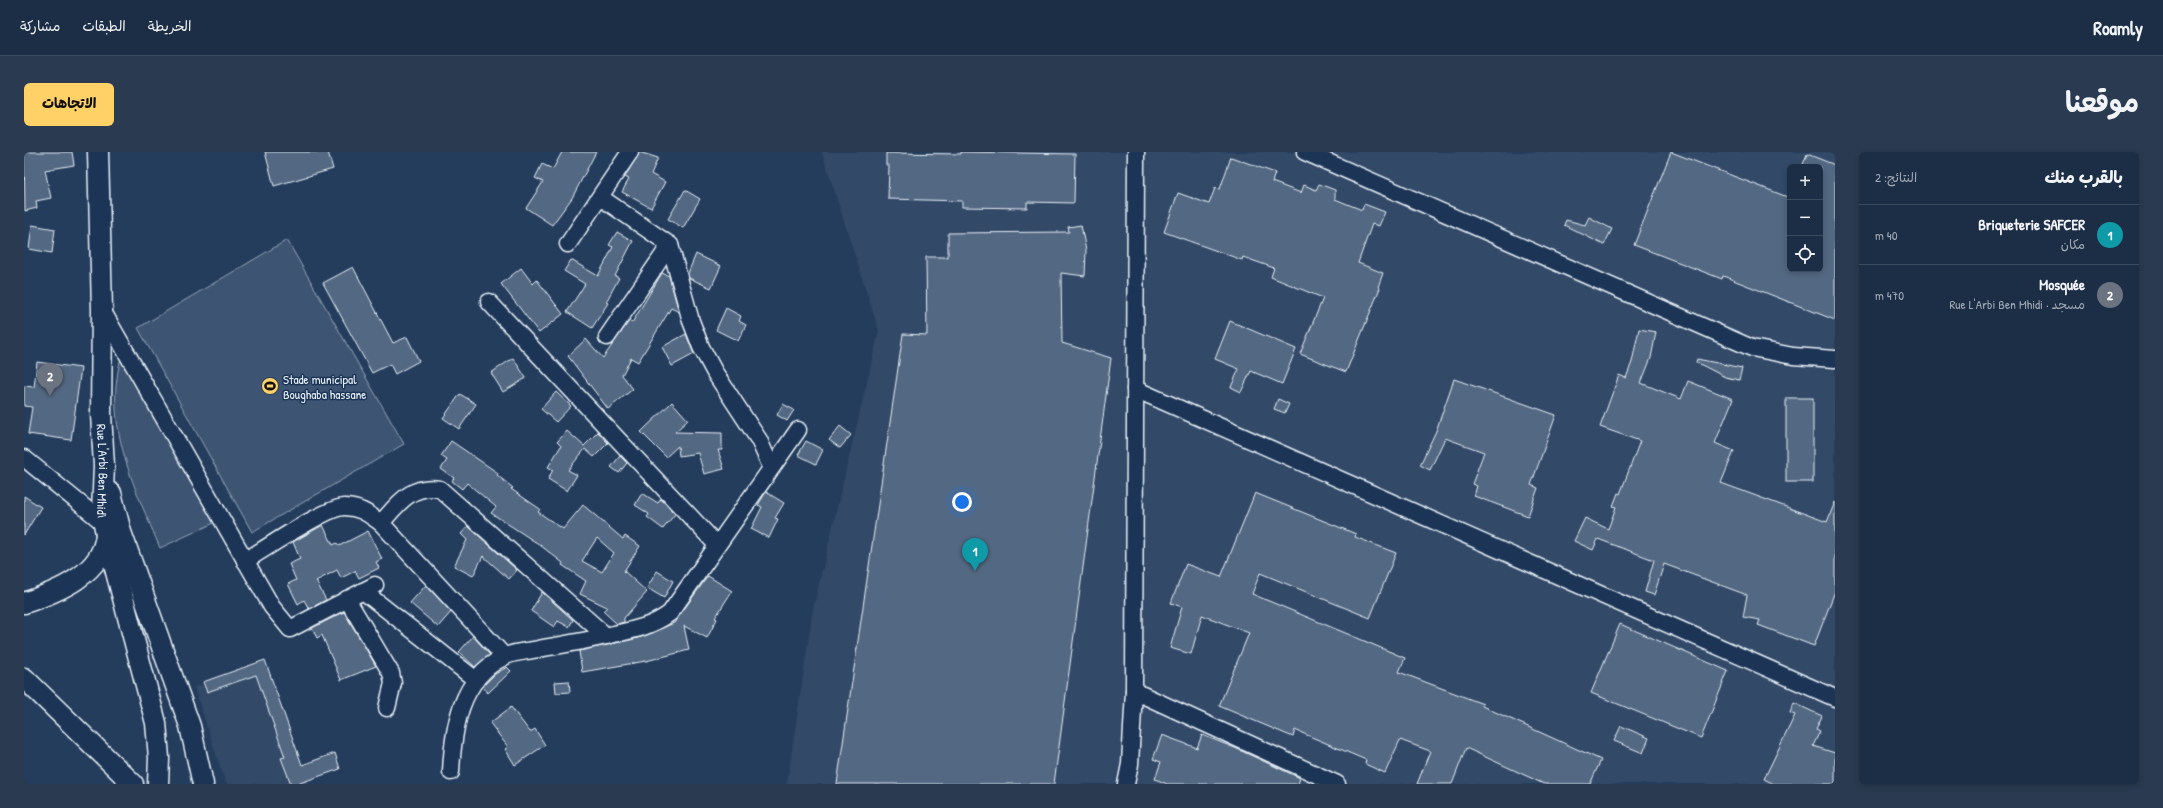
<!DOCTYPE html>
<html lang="ar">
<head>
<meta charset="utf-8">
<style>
	body { margin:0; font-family:"Patrick Hand","Playpen Sans Arabic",sans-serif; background:#293a51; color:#f1f3f6; direction:rtl }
	.controls { position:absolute; right:12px; top:12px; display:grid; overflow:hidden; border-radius:6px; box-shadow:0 2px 6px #0003 }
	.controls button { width:36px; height:36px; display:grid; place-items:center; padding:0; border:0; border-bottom:1px solid #3a4a5f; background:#1c2e46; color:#f1f3f6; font:20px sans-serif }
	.you { position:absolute; left:938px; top:350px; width:14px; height:14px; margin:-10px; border:3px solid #fff; border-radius:50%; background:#1a73e8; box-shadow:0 0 0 6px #1a73e833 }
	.badge { display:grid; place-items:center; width:26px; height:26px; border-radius:50%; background:#ffd166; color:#fff; font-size:13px; font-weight:700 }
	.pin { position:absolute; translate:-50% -33px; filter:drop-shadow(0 1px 2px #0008) }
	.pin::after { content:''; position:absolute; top:21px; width:14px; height:12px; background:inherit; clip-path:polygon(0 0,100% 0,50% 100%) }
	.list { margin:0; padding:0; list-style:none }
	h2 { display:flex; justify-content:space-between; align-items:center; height:52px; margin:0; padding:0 16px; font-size:17px }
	h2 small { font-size:13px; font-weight:400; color:#a0a8b3 }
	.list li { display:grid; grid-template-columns:26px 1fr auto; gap:12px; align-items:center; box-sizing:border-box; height:60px; padding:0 16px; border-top:1px solid #3a4a5f }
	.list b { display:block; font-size:15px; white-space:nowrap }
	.list p { margin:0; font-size:13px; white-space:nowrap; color:#a0a8b3 }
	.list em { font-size:13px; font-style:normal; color:#a0a8b3 }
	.icon { flex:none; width:22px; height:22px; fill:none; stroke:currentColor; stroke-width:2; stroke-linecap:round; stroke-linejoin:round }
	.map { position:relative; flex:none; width:1811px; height:632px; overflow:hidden; direction:ltr; border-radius:6px }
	header { display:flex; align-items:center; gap:24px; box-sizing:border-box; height:56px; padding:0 20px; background:#1c2e46; border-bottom:1px solid #3a4a5f }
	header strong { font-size:19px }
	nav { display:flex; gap:22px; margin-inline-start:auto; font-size:14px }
	.intro { display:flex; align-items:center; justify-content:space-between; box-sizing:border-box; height:96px; padding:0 24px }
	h1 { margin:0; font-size:28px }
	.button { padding:10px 18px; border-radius:6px; background:#ffd166; color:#111; font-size:14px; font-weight:700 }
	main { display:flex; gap:24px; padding:0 24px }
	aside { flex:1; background:#1c2e46; border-radius:6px; box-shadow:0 2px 6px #0003 }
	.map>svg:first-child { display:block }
</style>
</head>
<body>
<header>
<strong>Roamly</strong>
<nav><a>الخريطة</a><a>الطبقات</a><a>مشاركة</a></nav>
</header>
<div class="intro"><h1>موقعنا</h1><a class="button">الاتجاهات</a></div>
<main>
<aside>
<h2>بالقرب منك<small>النتائج: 2</small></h2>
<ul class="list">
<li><span class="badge" style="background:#0f9aa8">1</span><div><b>Briqueterie SAFCER</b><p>مكان</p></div><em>40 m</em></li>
<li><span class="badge" style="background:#6b7280">2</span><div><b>Mosquée</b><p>مسجد · Rue L'Arbi Ben Mhidi</p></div><em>470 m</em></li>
</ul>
</aside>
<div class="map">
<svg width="1811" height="632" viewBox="0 0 1811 632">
	<rect width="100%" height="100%" fill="#253d5d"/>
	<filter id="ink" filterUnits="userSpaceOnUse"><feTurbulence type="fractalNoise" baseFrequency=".025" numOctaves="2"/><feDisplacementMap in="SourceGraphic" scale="8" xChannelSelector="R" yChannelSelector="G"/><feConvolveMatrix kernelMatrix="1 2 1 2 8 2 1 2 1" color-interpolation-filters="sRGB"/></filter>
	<g filter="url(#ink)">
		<g fill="#334a68" fill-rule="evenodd">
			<path d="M798,0h1013v632h-1048l26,-175 66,-278zM1766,15h30v102h-30z"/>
			<path d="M240,521l45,111h-83l-32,-97z"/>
		</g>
		<g fill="#3e5472" stroke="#93a2b5">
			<path d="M263,88l117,204 -152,88 -114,-204z"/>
			<path d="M96,209l3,2 93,159 -56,26c-25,-60 -56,-120 -40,-187z"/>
		</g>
		<g fill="#536782" stroke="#e8f1f8" fill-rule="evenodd">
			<path d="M0,0h48l2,13 -29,5 6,28 -15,3 1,7 -12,3z"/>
			<path d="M241,0h63l5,17 -59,17z"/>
			<path d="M538,0h34l-24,46 -20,27 -26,-17 17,-26 -8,-4 7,-14 11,5z"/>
			<path d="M615,0l19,6 -7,16 14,8 -14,26 -29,-16 7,-13 -4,-2z"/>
			<path d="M937,0l114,2 -1,49 -47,-1v6l-65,-1v-6l-74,-2 1,-34h-3v-12l75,1z"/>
			<path d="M1647,0l119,46v71h30v-102h-18l5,-13 28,11v155l-112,-44 -1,3 -88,-34z"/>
			<path d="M1207,5l44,16 -3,9 29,11 3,-8 12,5 3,-6 16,6v9l27,11 2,-6 21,8 -6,14 -7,-2 -14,39 25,10 -5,14 2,1 -34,84 -46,-18 23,-56 -52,-21 3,-9 -31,-11 -1,3 -78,-28 14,-39 31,11 6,-16 5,1z"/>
			<path d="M661,38l15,9 -17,29 -15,-9z"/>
			<path d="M1565,65l23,12 -8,16 -40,-20 2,-5 19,5z"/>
			<path d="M8,73l23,4 -3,24 -23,-4z"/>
			<path d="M1057,73l5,26 -1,25 -24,-3 1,70 49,15 -57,426h-217l66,-450 24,1 -1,-78h22v-24l121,-1 -1,-5z"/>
			<path d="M593,80l16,9 -18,35 4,2 -13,24 2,1 -16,25 -25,-16 18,-28 -21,-13 7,-11 27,16 15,-29 -4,-2z"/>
			<path d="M672,102l25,12 -10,22 -22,-10 -1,-5z"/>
			<path d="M329,115l40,76 14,-6 12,24 -24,13 -5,-10 -18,9 -49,-90z"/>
			<path d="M497,116l12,16 4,-4 26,34 -24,19 -38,-49z"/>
			<path d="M638,121l7,3 10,36 -8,-4 -33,54 -7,-4 -9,17 11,14 -25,20 -40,-53 18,-17 17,19 26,-37 3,2z"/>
			<path d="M702,156l15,8 -2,5 7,4 -8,16 -22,-11z"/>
			<path d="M1206,169l66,28 -14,35 -31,-13 -10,21 -10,-5 8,-18 -24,-10z"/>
			<path d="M1615,177l17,3 -5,26 -10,25 40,16 7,-18 45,18 -18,44 19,8 -13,32 106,39 8,-20v89l-21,55 -56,-21 2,-5 -17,-3 4,-22 -83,-31 -10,31 -9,-3 9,-32 -56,-21 -5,11 -19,-9 11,-23 23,11 8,-22 -3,-1 5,-13 2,1 20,-53 -40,-14 19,-52 7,3 6,-16z"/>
			<path d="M662,182l8,20 -22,12 -10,-19z"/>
			<path d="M489,206l13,20 -23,14 -12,-19z"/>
			<path d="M1673,207l45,9 -3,12 -14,-3 -29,-15z"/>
			<path d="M13,210l44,6 -10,72 -43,-6 4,-27 -8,-1v-20l10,1z"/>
			<path d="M1430,227l102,36 -25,70 7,3 -10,28 -54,-20 3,-10 -5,-2 12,-32 -39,-14 -15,32 -10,-5 16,-34z"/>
			<path d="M532,240l15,14 -15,16 -15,-13z"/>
			<path d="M436,242l16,10 -17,25 -16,-11z"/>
			<rect x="1762" y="246" width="27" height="84"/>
			<path d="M1254,247l11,5 -4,9 -11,-4z"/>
			<path d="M648,250l16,18 -13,12 47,1v17h-4l6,19 -20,5 -6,-21 -19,3 -1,-10 -12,11 -25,-25z"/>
			<path d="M759,252l11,6 -7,11 -10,-6z"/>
			<path d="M816,274l11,9 -11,13 -11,-8z"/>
			<path d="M543,279l17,15 14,-14 10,11 -14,14 -9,-8 -17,21 9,5 -10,16 -19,-12 5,-9 -5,-3 13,-21 -4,-4z"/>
			<path d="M427,289l47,32 -1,2 16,13 -2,1 29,20 -2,3 25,17 20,-24 40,34 2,-3 15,10 -16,25 23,21 -23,26v4l-7,2 -14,-13 4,-4 -27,-13 6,-13 -24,-16 1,-2 -23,-18 -49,-32 5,-6 -18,-15 -11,-9 -5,6 -10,-8 2,-3 -13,-9 6,-9 -6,-4zM573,386l17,15 -12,19 -20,-11z"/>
			<path d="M782,289l17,9 -7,14 -18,-9z"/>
			<path d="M596,304l7,7 -8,10 -8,-6z"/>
			<path d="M742,340l18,11 -9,15 3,1 -9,19 -18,-9 11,-22 -4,-2z"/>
			<path d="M618,341l16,10 3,-4 14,15 -12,15 -16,-12 2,-3 -14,-9z"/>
			<path d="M1231,341l101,41 -1,3 41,16 -26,65 -110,-45 -8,21 153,64 -6,14 84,32 -1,2 119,54 -11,24h-46l-78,-36 -14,36h-35l13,-33 -30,-11 -15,33 -20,-9 1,-4 -71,-30 -2,7 -74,-31 30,-73 -47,-18 -11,39 -21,-6 12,-41 -11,-4 15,-39 35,13z"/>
			<path d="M0,344l17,11 -17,28z"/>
			<path d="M299,373l10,20 4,-2 2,3 29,-15 14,28 -6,3 3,6 -20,10 -4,-7 -14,7 -4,-8 -21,11 10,19 -17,9 -5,-9 -6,4 -10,-20 8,-4 -7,-16 11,-5 -7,-17z"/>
			<path d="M444,374l49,44 -8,9 -26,-23 -10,20 -19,-10 13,-26 -6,-6z"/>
			<path d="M633,419l16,10 -9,17 -17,-10z"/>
			<path d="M684,424l24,15 -17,27 2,1 -10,19 -23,-12 5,24 -43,11 -64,11 -3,-21 60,-13 35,-15z"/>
			<path d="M402,433l25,27 -13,15 -28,-24z"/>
			<path d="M518,440l31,28 -4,7 -11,-6 -4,6 -23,-16z"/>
			<path d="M320,460l32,54 -35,14 -19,-45 -5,3 -5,-10z"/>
			<path d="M1596,472l108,47 -27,67 -110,-45z"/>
			<path d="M449,484l17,19 -15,12 -16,-15z"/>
			<path d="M241,508l37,105 33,-12 5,16 -43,15h-6l-10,-26 4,-1 -29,-82 -49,17 -4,-10z"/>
			<path d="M483,515l4,4 -23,22 -5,-6 2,-3 10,-10z"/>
			<path d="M545,529l1,11 -14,1 -1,-11z"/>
			<path d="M1770,551l28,13 -6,13 4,2 -7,15 22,7v31h-61l-10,-5 31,-64 -5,-2z"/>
			<path d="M487,555l19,25 5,-3 10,16 -30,20 -10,-16 3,-2 -18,-24z"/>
			<path d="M1597,574l28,12 -6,15 -29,-12z"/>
			<path d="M1138,583l35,13 5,-13 33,13 65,30 -2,6h-131l-12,-5 6,-17 -8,-3z"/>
		</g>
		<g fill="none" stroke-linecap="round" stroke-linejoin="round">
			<g stroke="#e8f1f8" stroke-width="19">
				<g id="minor">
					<path d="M1281,0l447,196 41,8 42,3"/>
					<path d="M576,45l70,48 21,76 10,26 14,26 44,67 12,27"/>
					<path d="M544,92l62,-92"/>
					<path d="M465,150l228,243"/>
					<path d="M78,158l170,297 18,22 85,-44"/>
					<path d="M583,185l63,-92"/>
					<path d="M1111,237l700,309"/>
					<path d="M0,306l81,66"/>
					<path d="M357,371c17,-19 30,-39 59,-34l166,147"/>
					<path d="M221,409c18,-11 83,-55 100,-54 17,1 23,7 36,16l123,133"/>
					<path d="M339,439l113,89"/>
					<path d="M323,447l44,74 2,10 -6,25"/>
					<path d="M1110,539l203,93"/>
					<path d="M427,620c2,-43 9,-94 53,-115 8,-5 20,-5 29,-7 27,-5 54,-9 81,-16 20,-4 39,-8 56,-21l128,-183"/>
					<path d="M1102,632l4,-20 4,-73 2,-539"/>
				</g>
			</g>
			<g stroke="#e8f1f8" stroke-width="23">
				<g id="major">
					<path id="s1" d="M74,0l4,158 -1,104 3,52 -2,47 4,21 50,189 3,35 -1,26"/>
					<path d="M87,341l10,39 69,194 13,58"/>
					<path d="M0,451c33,-11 79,-29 82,-69"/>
					<path d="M0,526l109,106"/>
				</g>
			</g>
			<use href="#minor" stroke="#1d3557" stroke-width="16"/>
			<use href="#major" stroke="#1d3557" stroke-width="20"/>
		</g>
	</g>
	<defs>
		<g id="stadium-disc" transform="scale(0.9)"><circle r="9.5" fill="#ffd166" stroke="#1d3557"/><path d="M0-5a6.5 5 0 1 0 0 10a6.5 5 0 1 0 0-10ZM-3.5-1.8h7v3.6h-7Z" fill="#111"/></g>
	</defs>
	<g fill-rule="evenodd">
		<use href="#stadium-disc" x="246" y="234"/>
	</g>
	<g text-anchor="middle" stroke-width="3" stroke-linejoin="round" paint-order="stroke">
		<g font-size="13" fill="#e8f1f8" stroke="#1d3557" text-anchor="start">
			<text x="259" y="232">Stade municipal<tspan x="259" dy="15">Boughaba hassane</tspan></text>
		</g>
		<g font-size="13" fill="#e8f1f8" stroke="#1d3557">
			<text dy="5" stroke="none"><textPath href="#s1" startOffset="319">Rue L'Arbi Ben Mhidi</textPath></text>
		</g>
	</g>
</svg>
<div class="controls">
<button>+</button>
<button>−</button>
<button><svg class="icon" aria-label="locate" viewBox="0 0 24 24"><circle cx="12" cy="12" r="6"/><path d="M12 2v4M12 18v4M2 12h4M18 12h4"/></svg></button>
</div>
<div class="you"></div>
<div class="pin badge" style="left:951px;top:419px;background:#0f9aa8">1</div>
<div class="pin badge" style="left:26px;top:244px;background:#6b7280">2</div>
</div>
</main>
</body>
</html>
